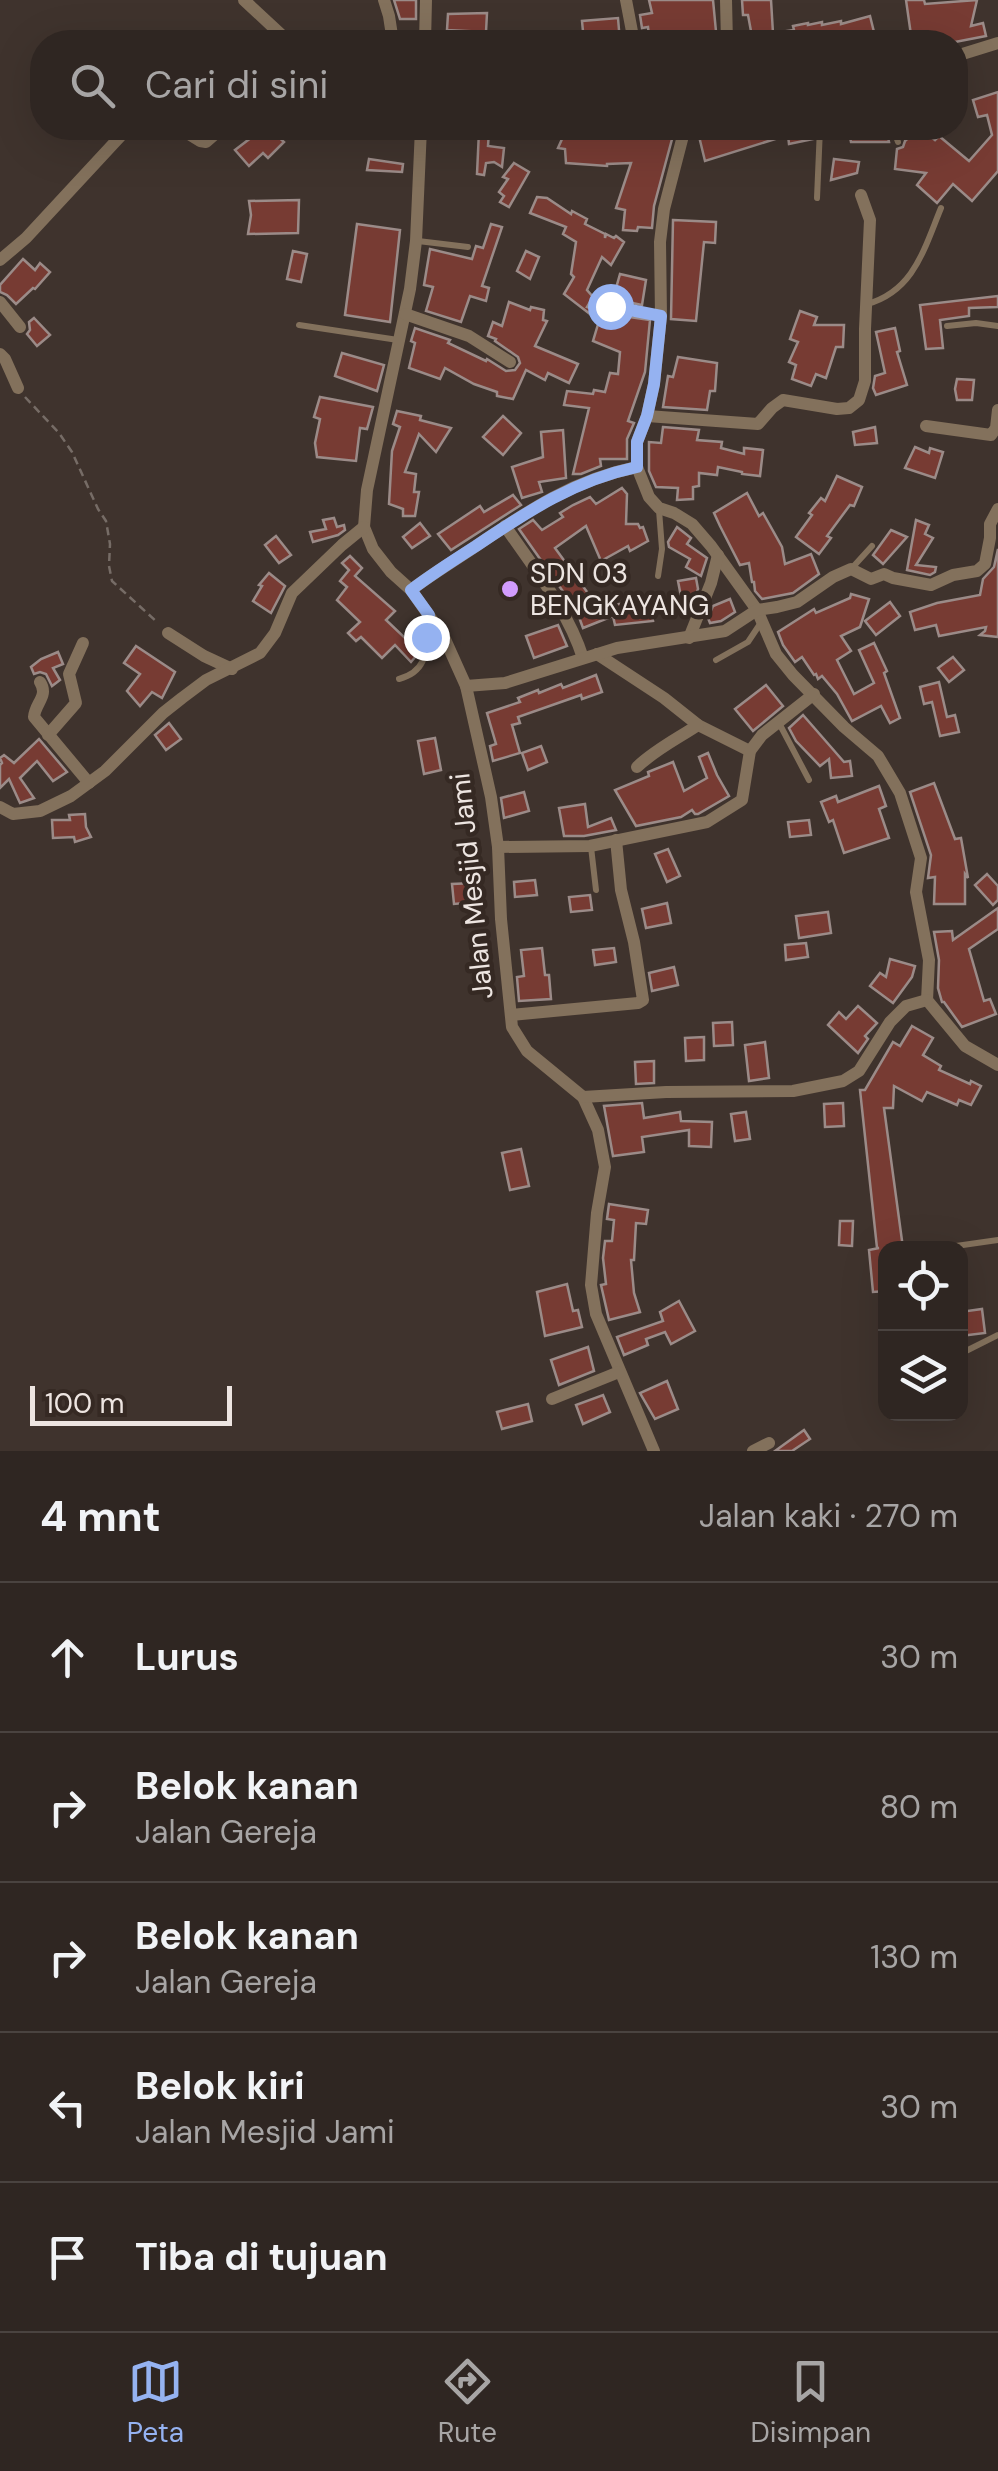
<!DOCTYPE html>
<html lang="id">
<head>
<meta charset="utf-8">
<style>
	body { margin:0; font-family:"DM Sans",sans-serif; background:#372e2a; color:#f1f3f6 }
	.controls { position:absolute; right:30px; bottom:30px; display:grid; overflow:hidden; border-radius:20px; box-shadow:0 10px 40px #0002 }
	.controls button { width:90px; height:90px; display:grid; place-items:center; padding:0; border:0; border-bottom:2px solid #4a4340; background:#2f2622; color:#f1f3f6; font:50px sans-serif }
	.scale { position:absolute; left:30px; bottom:25px; width:202px; box-sizing:border-box; padding-left:10px; border:5px solid #ede5e1; border-top:0; font-size:28px; line-height:35px; white-space:nowrap; color:#ede5e1; -webkit-text-stroke:8px #352923; paint-order:stroke }
	.stop { position:absolute; width:30px; height:30px; margin:-22px; border:8px solid #95b2f1; border-radius:50%; background:#fff }
	.stop.end { background:#95b2f1; border-color:#fff; box-shadow:0 2px 10px #0008 }
	.list { margin:0; padding:0; list-style:none }
	h2 { display:flex; justify-content:space-between; align-items:center; height:130px; margin:0; padding:0 40px; font-size:42px }
	h2 small { font-size:32px; font-weight:400; color:#a7a5a5 }
	.list li { display:grid; grid-template-columns:65px 1fr auto; gap:30px; align-items:center; box-sizing:border-box; height:150px; padding:0 40px; border-top:2px solid #4a4340 }
	.list b { display:block; font-size:38px; white-space:nowrap }
	.list p { margin:0; font-size:32px; white-space:nowrap; color:#a7a5a5 }
	.list em { font-size:32px; font-style:normal; color:#a7a5a5 }
	.icon { flex:none; width:55px; height:55px; fill:none; stroke:currentColor; stroke-width:2; stroke-linecap:round; stroke-linejoin:round }
	.map { position:relative; flex:none; width:998px; height:1451px; overflow:hidden }
	.search { position:absolute; background:#2f2622; box-shadow:0 10px 40px #0002; left:30px; right:30px; top:30px; height:110px; display:flex; align-items:center; gap:25px; box-sizing:border-box; padding:0 35px; border-radius:40px; color:#a7a5a5; font-size:38px }
	.sheet { height:880px; background:#2f2622 }
	nav { display:flex; justify-content:space-around; align-items:center; box-sizing:border-box; height:140px; border-top:2px solid #4a4340; background:#2f2622; font-size:28px; color:#a7a5a5 }
	nav a { display:grid; justify-items:center; gap:5px }
	nav .on { color:#95b2f1 }
	.map>svg:first-child { display:block }
</style>
</head>
<body>
<div class="map">
<svg width="998" height="1451" viewBox="0 0 998 1451">
	<rect width="100%" height="100%" fill="#3f332d"/>
	<g fill="#773b33" stroke="#9b8b88" stroke-width="2.5">
		<path d="M394,0h22v19h-16z"/>
		<path d="M649,0h64l4,42h-58v-7l-10,1 -1,-9 -6,1 -2,-13 12,-2z"/>
		<path d="M742,0h29l2,33 21,-3 -1,-4 15,-3v2l14,-3v3l19,-4v3l29,-8 6,24 -12,2h-111l-5,-27h-5z"/>
		<path d="M906,0h18l1,4 52,-4 -6,26 12,-3 3,13 -31,6h-43z"/>
		<path d="M487,13l-1,19 -39,-2 1,-16z"/>
		<path d="M618,18l2,24h-36l-2,-21z"/>
		<path d="M998,92v79l-26,30 -19,-17 -16,19 -20,-18 9,-12 -31,-4 2,-20 6,-2 2,-6 14,-13 16,12 4,-4 30,25 23,-26 -5,-20 -9,2 -5,-17z"/>
		<path d="M254,128h25l-5,5 10,9 -16,16 -5,-5 -14,13 -14,-16 17,-13 -3,-3z"/>
		<path d="M539,128h136l-21,78 -2,22 -14,-1 -1,4 -14,-1 2,-20 -9,-2 15,-45 -24,1v2l-41,-3 -1,-14 -7,-1 4,-9z"/>
		<path d="M697,128h114l2,11 -24,5 -1,-9 -83,26z"/>
		<path d="M848,128h38l3,14h-38z"/>
		<path d="M479,131h10l-1,15 16,2 -2,19 -8,-5 -8,1 -2,12 -7,-1z"/>
		<path d="M369,159l34,5 -1,8 -35,-2z"/>
		<path d="M834,159l25,3 -2,11 -26,7z"/>
		<path d="M514,163l15,9 -20,35 -9,-5 4,-6 -5,-4 9,-13 -5,-2z"/>
		<path d="M537,197l10,1 24,16 1,-3 15,8 -2,5 20,10v4l1,-4 8,4 2,-2 8,6 -13,23 -9,-8 -15,33 6,7 -6,10 22,7 41,6 -5,52 -17,49 6,2 -7,16v20h-27l1,7 -20,8h-8l16,-66 -25,-3 3,-14 26,3 1,-4 11,2 5,-19 8,1 2,-22 -27,-11 6,-20 -35,-27 10,-17 -3,-3 5,-32 -13,-8 3,-7 -36,-14z"/>
		<path d="M299,200l-1,33 -50,1 3,-19 -2,-14z"/>
		<path d="M673,220l43,2 -1,21 -11,-1 -8,79 -25,-2z"/>
		<path d="M357,224l43,6 -10,92 -45,-7z"/>
		<path d="M491,224l11,3 -20,59 7,2 -3,13 -16,-5 -9,26 -35,-11 7,-24 -9,-2 6,-36 42,10 4,-13 7,2z"/>
		<path d="M293,251l14,3 -6,28 -14,-3z"/>
		<path d="M526,251l13,6 -9,22 -13,-8z"/>
		<path d="M23,259l12,11 5,-7 10,9 -15,17 -2,-1 -17,16 -9,-9 -7,-3v-7z"/>
		<path d="M620,274l26,6 -4,25 -29,-6z"/>
		<path d="M998,296v11l-29,1v8l-29,4 3,28 -17,1 -6,-44z"/>
		<path d="M509,302l21,8 1,-3 13,3 -1,10 4,1 -12,25 43,18 -9,19 -21,-10 -3,7 -19,-10 -13,29 -16,-3v-4l-23,-8 -29,-16 -5,11 -31,-11 6,-25 -4,-2 4,-13 35,12 -2,3 38,18 1,-2 19,12 9,-1 5,-7 -2,-6 -23,-16 1,-2 -8,-3 5,-14 9,4z"/>
		<path d="M800,311l17,6 -3,8h30l-1,22h-7l-10,31 -10,-4 -5,12 -19,-7 4,-14 -7,-3 9,-20 -8,-3z"/>
		<path d="M34,318l16,17 -13,11 -10,-12 3,-4 -1,-8z"/>
		<path d="M895,328l5,23 -3,1 10,33 -31,10 -3,-7 2,-12 10,-3 -9,-41z"/>
		<path d="M342,353l42,12 -7,26 -42,-15z"/>
		<path d="M678,357l39,6 -2,28h-5l-3,19 -44,-3 5,-31 5,1z"/>
		<path d="M957,379l17,1 -2,20h-15l-2,-11z"/>
		<path d="M320,397l53,10 -6,22 -7,-1 -4,33 -39,-4 -2,-14 5,-24 -6,-2z"/>
		<path d="M397,411l24,5 -1,4 31,8 -15,24 -17,-18 -14,38 11,2 -2,18h5l-4,24h-12v-7l-14,-5 3,-53 8,-24 -7,-3z"/>
		<path d="M503,416l18,17 -18,22 -20,-18z"/>
		<path d="M663,427l36,3 -2,10 25,2 -1,6 23,6v-6l19,2 -3,26 -18,-2v-2l-24,-5 -1,8 -18,-2v13l-6,1v12l-16,1 1,-12 -22,-1 -7,-16v-29l12,1z"/>
		<path d="M875,427l2,16 -22,2 -2,-13z"/>
		<path d="M563,430l3,48 -27,4 3,10 -20,6 -10,-31 31,-10 -2,-25z"/>
		<path d="M915,447l14,6 1,-5 13,4 -8,26 -30,-10z"/>
		<path d="M837,476l25,11 -8,19 -4,-1 -23,31 4,2 -12,16 -23,-17 16,-22 -3,-2 12,-15 4,3z"/>
		<path d="M622,488l5,6 -1,30h12l2,4 3,-1 5,14 -18,10 -2,-5 -27,15 -15,-35 -31,22 43,59 51,-7 4,21 -38,4 -2,-9 -30,12 -4,-11h2l-62,-88 14,-9 9,10 21,-13 -3,-4 13,-8 17,-8 6,7z"/>
		<path d="M747,493l12,23 4,-3 19,34 3,17 26,-10 8,20 -26,19 -31,6 -7,-8 -1,-9h-2l-3,-19 -9,2 -20,-39 -6,-13z"/>
		<path d="M513,495l8,10 -70,45 -13,-16 42,-28 4,6z"/>
		<path d="M334,518l3,9 7,-2 1,5 -7,5 -25,7 -3,-10 16,-3 -3,-9z"/>
		<path d="M916,520l13,5 -4,9 8,4 -17,27 20,2 -1,5 -5,3 -23,-5z"/>
		<path d="M420,523l10,13 -18,12 -9,-11z"/>
		<path d="M677,527l14,11 -4,6 20,14 -6,18 -15,-9 4,-8 -21,-12 -1,-5z"/>
		<path d="M891,530l16,7 -24,27 -10,-9z"/>
		<path d="M276,536l15,19 -12,8 -14,-18z"/>
		<path d="M998,549v88l-18,-2 5,-4 1,-4 -47,9 -3,-11 -21,5 -5,-18 27,-9 43,-8 3,-16 11,-12z"/>
		<path d="M350,556l12,12 -7,8 40,35 -9,9 22,21 7,-5 5,8 -3,11 -6,7 -16,-17 -13,13 -21,-21 -5,4 -8,-8 12,-11 -23,-22 10,-13 -7,-6 9,-11 -7,-7z"/>
		<path d="M269,573l16,13 -14,27 -18,-12 9,-15 -3,-1z"/>
		<path d="M696,578l2,11 -4,11 -12,2 -4,-21z"/>
		<path d="M851,594l18,5 -9,28 -19,9 10,15 -14,9 17,34 20,-11 -15,-33 15,-7 13,28 -3,2 16,45 -10,5 -9,-17 -29,15 -15,-27 -15,-18 -4,3 -2,-5 -2,1 -12,-18 -7,5 -12,-17 -5,-13 36,-23 2,4 34,-15z"/>
		<path d="M730,599l5,13 -14,9 -11,2 -2,-5 5,-12z"/>
		<path d="M890,602l10,14 -24,19 -11,-14z"/>
		<path d="M558,625l9,21 -33,12 -8,-22z"/>
		<path d="M136,646l39,26 -13,26 -10,-6 -12,14 -13,-15 13,-17 -16,-11z"/>
		<path d="M58,652l5,12 -10,4 7,12 -8,6 -6,-12 -6,-2 -6,2 -3,-7 10,-8z"/>
		<path d="M953,657l11,13 -15,12 -11,-14z"/>
		<path d="M596,675l6,17 -20,7 -1,-4 -63,22 2,6 -8,2 8,28 -27,8 -3,-15 6,-2 -9,-31 33,-11 -2,-4 20,-8 1,3 22,-9 2,4z"/>
		<path d="M939,682l8,35 8,-2 4,17 -19,4 -8,-34 -8,2 -4,-17z"/>
		<path d="M766,685l17,21 -30,25 -18,-22z"/>
		<path d="M803,715l41,47 6,-1 2,15 -21,2 -2,-19 -9,7 -24,-25 -7,-13z"/>
		<path d="M169,723l12,16 -15,11 -11,-15z"/>
		<path d="M435,738l6,32 -17,4 -6,-33z"/>
		<path d="M39,739l28,33 -14,9 -16,-20 -17,17 14,20 -14,5 -11,-24 -9,9v-23l2,-2 -2,-5 4,-3 10,8z"/>
		<path d="M541,746l6,16 -19,8 -6,-17z"/>
		<path d="M708,753l9,22 12,21 -31,18h-3l-3,-4 -11,7 -45,9 -21,-36 34,-14 -1,-4 25,-10 11,29 23,-13 -8,-21z"/>
		<path d="M934,783l21,56 6,-1 7,40 -3,-4v30h-31l1,-27 -7,1 3,-23 -21,-63z"/>
		<path d="M879,786l7,20 -7,3 10,29 -45,15 -11,-33 -4,2 -8,-20 15,-6 2,6z"/>
		<path d="M524,792l5,19 -25,7 -3,-20z"/>
		<path d="M585,804l3,23 23,-9 5,12 -32,6h-20l-5,-28z"/>
		<path d="M85,814l1,13 5,10 -16,5 -1,-5 -21,1 -1,-18h18l-1,-5z"/>
		<path d="M809,820l2,15 -21,2 -2,-15z"/>
		<path d="M668,849l12,27 -13,6 -12,-28z"/>
		<path d="M987,874l11,12v14l-5,5 -18,-20z"/>
		<path d="M535,880l2,15 -22,2 -1,-15z"/>
		<path d="M474,883l1,19 -21,2 -2,-20z"/>
		<path d="M590,895l2,15 -21,2 -2,-15z"/>
		<path d="M667,903l4,20 -25,5 -4,-19z"/>
		<path d="M998,908v21l-29,20 15,52 6,-2 6,15 -34,13 -18,-25h-2l-4,-14 1,-28 -5,-28 18,-1 1,9z"/>
		<path d="M828,912l3,21 -32,5 -3,-22z"/>
		<path d="M806,943l2,14 -22,3 -1,-15z"/>
		<path d="M542,948l3,27h4l2,24 -32,2 -2,-24 7,-1 -3,-26z"/>
		<path d="M614,948l2,14 -21,3 -2,-15z"/>
		<path d="M890,959l25,7 -3,11 -19,26 -23,-17 10,-13 6,4z"/>
		<path d="M674,967l4,18 -26,6 -3,-18z"/>
		<path d="M858,1006l19,17 -12,13 3,3 -10,14 -30,-28 11,-13 7,7z"/>
		<path d="M732,1022l1,23 -19,1 -1,-23z"/>
		<path d="M912,1026l21,12 -10,17 18,11 -2,4 31,14 1,-3 10,5 -10,19 -12,-5 -2,5 -30,-13 -5,9 -28,-15 -1,22h-9l19,140h-17v43l-13,1 -4,-42 10,-2h-2l-17,-158h5l28,-48 7,4z"/>
		<path d="M704,1037v23l-18,1 -1,-23z"/>
		<path d="M765,1042l4,36 -20,3 -4,-36z"/>
		<path d="M654,1061v22l-18,1 -1,-22z"/>
		<path d="M642,1103l2,15 36,-6 1,9 31,1 -1,25 -22,-1v-16l-47,7 2,15 -31,4 -9,-50z"/>
		<path d="M843,1103l1,23 -19,1 -1,-23z"/>
		<path d="M746,1112l4,27 -15,2 -4,-27z"/>
		<path d="M521,1149l8,37 -19,4 -8,-37z"/>
		<path d="M609,1204l39,6 -2,14 -10,-1 -2,37h-3l3,33 6,19 -31,8 -8,-35 5,-1 -3,-26 2,-17h7l2,-21 -7,-1z"/>
		<path d="M840,1221h13l-1,25 -13,-1z"/>
		<path d="M567,1284l6,27 5,-1 4,17 -37,9 -8,-44z"/>
		<path d="M679,1301l16,30 -24,13 -6,-12 -19,7 2,6 -24,10 -7,-18 46,-16 -3,-9z"/>
		<path d="M982,1309l3,24 -25,3v-24z"/>
		<path d="M588,1347l6,24 -35,14 -8,-25z"/>
		<path d="M667,1381l11,28 -23,10 -15,-26z"/>
		<path d="M603,1395l7,17 -27,12 -7,-19z"/>
		<path d="M528,1404l4,17 -30,8 -5,-17z"/>
		<path d="M804,1430l6,9 -18,12h-17z"/>
	</g>
	<g fill="none" stroke-linecap="round" stroke-linejoin="round">
		<path stroke="#766c66" stroke-width="2.5" stroke-dasharray="8 5" stroke-linecap="butt" d="M25,397l34,36 13,19 26,57 8,12 4,23 -1,22 3,15 45,41"/>
		<g stroke="#83715c" stroke-width="6">
			<path d="M496,128v2"/>
			<path d="M893,128l5,14"/>
			<path d="M817,198l3,-70"/>
			<path d="M418,241l50,6"/>
			<path d="M599,295l11,11 50,9"/>
			<path d="M867,304c47,-13 57,-55 74,-96"/>
			<path d="M299,325l99,15"/>
			<path d="M947,326l29,-3 22,3"/>
			<path d="M852,568l20,-22"/>
			<path d="M658,576l4,-27 -3,-39"/>
			<path d="M716,660l32,-18 12,-18"/>
			<path d="M399,679c33,-9 26,-35 30,-62"/>
			<path d="M779,723l30,57"/>
			<path d="M591,847l5,43"/>
			<path d="M942,1248l56,-8"/>
			<path d="M960,1354l38,-19"/>
		</g>
		<g stroke="#83715c" stroke-width="12">
			<path d="M244,0l45,42"/>
			<path d="M384,0l5,16 4,26"/>
			<path d="M626,0l8,42"/>
			<path d="M726,0l1,42"/>
			<path d="M425,42l1,-42"/>
			<path d="M956,56l42,-13"/>
			<path d="M179,128l21,13 6,1 16,-14"/>
			<path d="M421,128l-5,113 -6,48 -43,201 -3,37 9,22 18,23 20,18 33,47 22,49 25,111 7,50 3,72 11,108 15,24 56,46 15,33 7,37 -8,46 -6,72 5,29 58,137"/>
			<path d="M0,260l26,-22 102,-110"/>
			<path d="M0,302l20,25"/>
			<path d="M405,314l64,22 41,26"/>
			<path d="M0,354l5,5 13,29"/>
			<path d="M647,416l111,8 14,-16 11,-8 54,9 12,-1 10,-8 6,-19v-52l5,-109 -9,-25"/>
			<path d="M926,426l65,9 5,-7 2,-18"/>
			<path d="M637,467l12,30 10,11 15,5 18,11 19,22 46,64 19,44 17,21 51,52 34,29 22,37 21,65 -5,34 13,68 -2,40 38,46 33,19"/>
			<path d="M505,526c28,41 63,84 78,132"/>
			<path d="M411,590c21,-16 43,-29 65,-44 53,-36 97,-66 161,-79v-25l10,-26 7,-32 7,-68 -1,-74 4,-33 21,-81"/>
			<path d="M168,633l36,23 28,13"/>
			<path d="M689,638l22,-55 7,-28"/>
			<path d="M597,654l67,44 34,27 52,26"/>
			<path d="M40,682c9,14 -5,21 -6,35l55,66"/>
			<path d="M466,686l39,-3 112,-35 108,-17 32,-21 20,-3 20,-5 36,-25 18,-8 20,10 13,-5 9,4 38,7 22,-10 24,-4 8,-7 5,-26v-14l8,-15"/>
			<path d="M48,735l28,-32 -7,-29 14,-31"/>
			<path d="M637,767c19,-18 40,-28 61,-42"/>
			<path d="M0,807l13,7 27,-3 31,-15 34,-25 58,-58 19,-15 24,-18 54,-27 15,-20 17,-40 50,-48 22,-18"/>
			<path d="M498,847l92,-1 117,-24 35,-22 8,-49 12,-16 52,-41"/>
			<path d="M511,1015l127,-12 5,-3 -9,-58 -13,-52 -5,-50"/>
			<path d="M583,1097l83,-5 127,-1 50,-10 16,-10 31,-49 16,-16 21,-6"/>
			<path d="M552,1399l67,-27"/>
			<path d="M753,1451l16,-8"/>
		</g>
	</g>
	<g fill="none" stroke-linecap="round" stroke-linejoin="round">
		<path stroke="#95b2f1" stroke-width="12" d="M426,637l3,-22 -18,-25c21,-16 43,-30 65,-44 52,-35 99,-66 161,-79v-25l10,-26 7,-32 7,-68 -51,-10"/>
	</g>
	<circle fill="#d29cfd" stroke="#352923" stroke-width="4" cx="510" cy="589" r="10"/>
	<g text-anchor="middle" stroke-width="9" stroke-linejoin="round" paint-order="stroke">
		<g font-size="28" fill="#ede5e1" stroke="#352923" text-anchor="start">
			<text x="530" y="583">SDN 03<tspan x="530" dy="32">BENGKAYANG</tspan></text>
		</g>
		<g font-size="28" fill="#ede5e1" stroke="#352923">
			<text transform="translate(471 886) rotate(-96)" y="10">Jalan Mesjid Jami</text>
		</g>
	</g>
</svg>
<div class="controls">
<button><svg class="icon" aria-label="locate" viewBox="0 0 24 24"><circle cx="12" cy="12" r="6"/><path d="M12 2v4M12 18v4M2 12h4M18 12h4"/></svg></button>
<button><svg class="icon" aria-label="layers" viewBox="0 0 24 24"><path d="M12 4l9 5-9 5-9-5zM3 14l9 5 9-5"/></svg></button>
</div>
<div class="scale">100 m</div>
<div class="stop" style="left:610px;top:306px"></div>
<div class="stop end" style="left:426px;top:637px"></div>
<div class="search"><svg class="icon" aria-label="search" viewBox="0 0 24 24"><circle cx="10" cy="10" r="6"/><path d="M15 15l6 6"/></svg>Cari di sini</div>
</div>
<section class="sheet">
<h2>4 mnt<small>Jalan kaki · 270 m</small></h2>
<ul class="list">
<li><svg class="icon" aria-label="ahead" viewBox="0 0 24 24"><path d="M12 20V5M6 11l6-6 6 6"/></svg><div><b>Lurus</b></div><em>30 m</em></li>
<li><svg class="icon" aria-label="right" viewBox="0 0 24 24"><path d="M7 20v-9h11M14 6l5 5-5 5"/></svg><div><b>Belok kanan</b><p>Jalan Gereja</p></div><em>80 m</em></li>
<li><svg class="icon" aria-label="right" viewBox="0 0 24 24"><path d="M7 20v-9h11M14 6l5 5-5 5"/></svg><div><b>Belok kanan</b><p>Jalan Gereja</p></div><em>130 m</em></li>
<li><svg class="icon" aria-label="left" viewBox="0 0 24 24"><path d="M17 20v-9H6M10 6l-5 5 5 5"/></svg><div><b>Belok kiri</b><p>Jalan Mesjid Jami</p></div><em>30 m</em></li>
<li><svg class="icon" aria-label="arrive" viewBox="0 0 24 24"><path d="M6 21V4h12l-3 4 3 4H6"/></svg><div><b>Tiba di tujuan</b></div></li>
</ul>
</section>
<nav>
<a class="on"><svg class="icon" aria-label="map" viewBox="0 0 24 24"><path d="M3 6l6-2 6 2 6-2v14l-6 2-6-2-6 2zM9 4v14M15 6v14"/></svg>Peta</a>
<a><svg class="icon" aria-label="directions" viewBox="0 0 24 24"><path d="M12 3l9 9-9 9-9-9zM9 14v-3h6M13 9l2 2-2 2"/></svg>Rute</a>
<a><svg class="icon" aria-label="saved" viewBox="0 0 24 24"><path d="M7 4h10v16l-5-4-5 4z"/></svg>Disimpan</a>
</nav>
</body>
</html>
